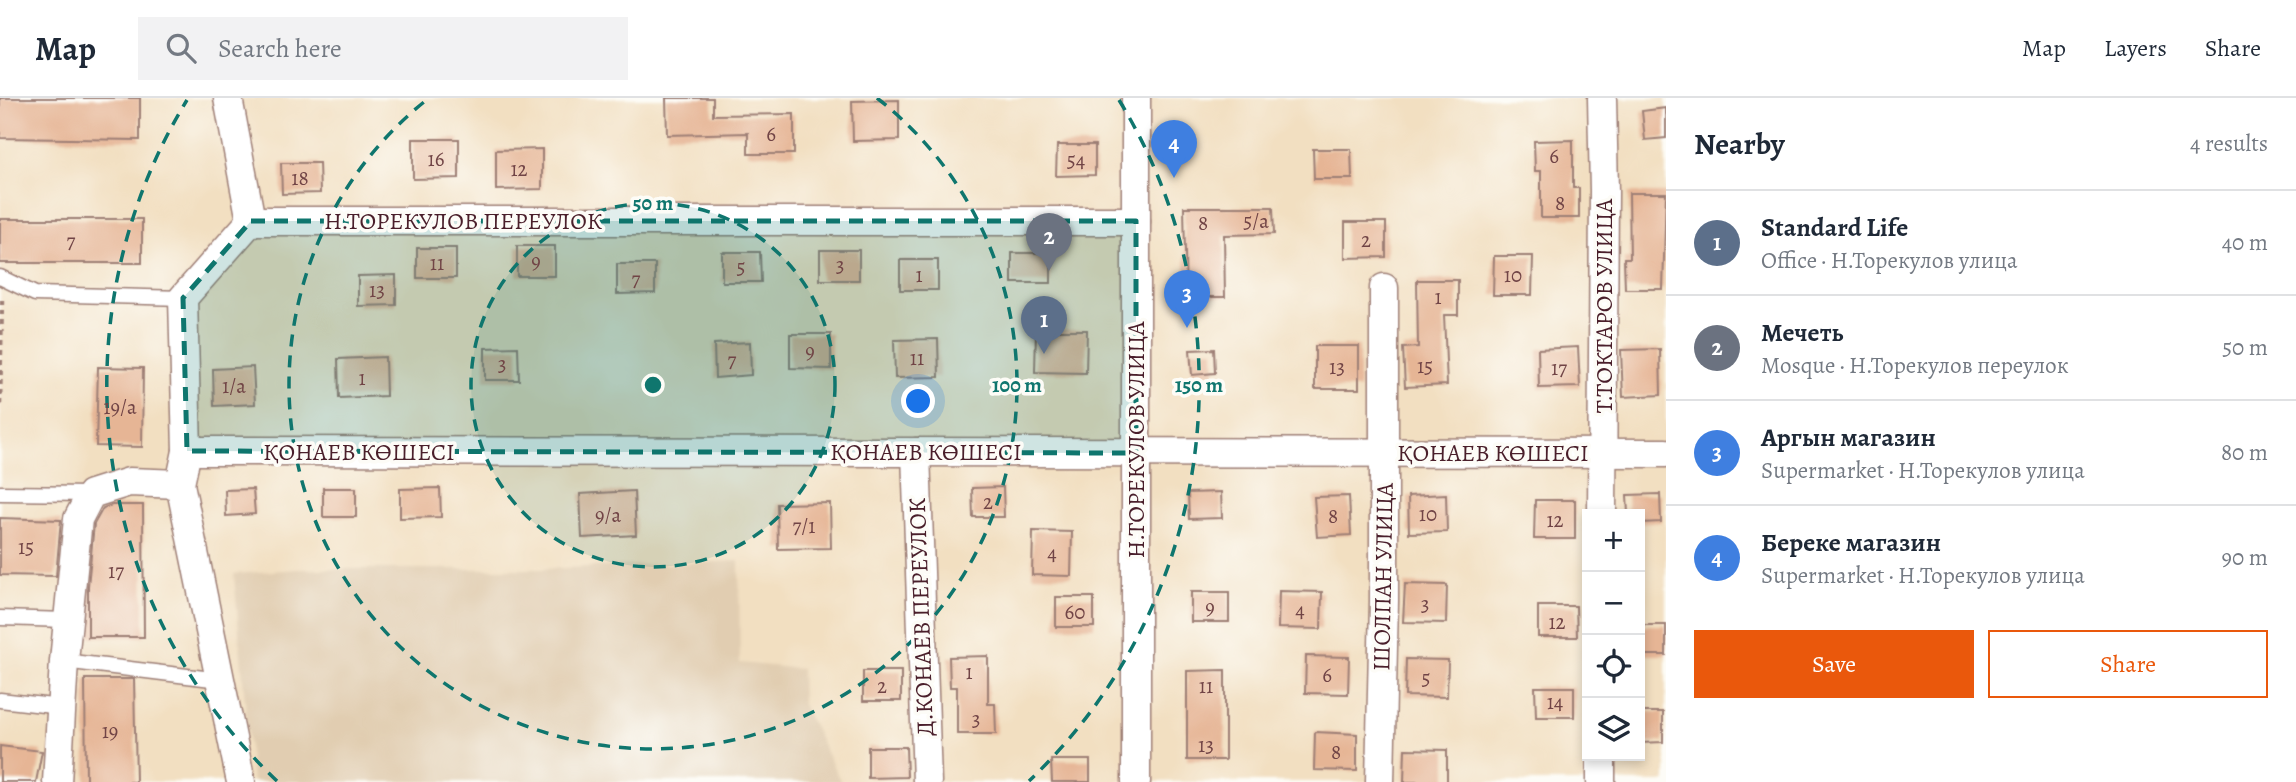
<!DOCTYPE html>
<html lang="en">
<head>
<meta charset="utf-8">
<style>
	body { margin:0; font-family:Alegreya,serif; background:#f2f2f3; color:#1f2937 }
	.controls { position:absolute; right:21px; bottom:21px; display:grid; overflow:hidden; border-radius:0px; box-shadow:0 4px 10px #0003 }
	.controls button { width:63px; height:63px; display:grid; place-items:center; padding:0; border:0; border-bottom:2px solid #e0e1e3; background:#fff; color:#1f2937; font:35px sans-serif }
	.you { position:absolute; left:919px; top:304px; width:24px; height:24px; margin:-18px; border:5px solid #fff; border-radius:50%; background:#1a73e8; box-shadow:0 0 0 10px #1a73e833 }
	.badge { display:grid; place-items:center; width:46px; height:46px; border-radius:50%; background:#ea580c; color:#fff; font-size:23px; font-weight:700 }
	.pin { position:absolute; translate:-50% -58px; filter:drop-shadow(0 2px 4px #0008) }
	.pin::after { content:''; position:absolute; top:37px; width:24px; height:21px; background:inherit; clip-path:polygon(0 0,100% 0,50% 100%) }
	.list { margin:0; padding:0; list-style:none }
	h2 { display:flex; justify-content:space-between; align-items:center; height:91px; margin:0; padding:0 28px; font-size:30px }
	h2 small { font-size:23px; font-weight:400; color:#747a83 }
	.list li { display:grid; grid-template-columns:46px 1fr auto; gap:21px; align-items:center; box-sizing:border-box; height:105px; padding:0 28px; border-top:2px solid #e0e1e3 }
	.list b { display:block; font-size:26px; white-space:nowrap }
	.list p { margin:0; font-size:23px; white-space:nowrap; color:#747a83 }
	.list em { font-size:23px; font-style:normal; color:#747a83 }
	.actions { display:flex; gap:14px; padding:21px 28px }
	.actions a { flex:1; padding:16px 0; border:2px solid #ea580c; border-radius:0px; text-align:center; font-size:24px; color:#ea580c }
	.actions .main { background:#ea580c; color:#fff }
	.icon { flex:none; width:38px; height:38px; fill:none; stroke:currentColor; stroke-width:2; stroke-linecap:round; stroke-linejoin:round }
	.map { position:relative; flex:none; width:1666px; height:684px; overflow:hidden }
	header { display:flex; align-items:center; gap:42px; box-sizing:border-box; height:98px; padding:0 35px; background:#fff; border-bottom:2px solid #e0e1e3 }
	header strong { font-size:33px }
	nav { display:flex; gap:38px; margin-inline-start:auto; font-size:24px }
	.search { width:490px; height:63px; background:#f2f2f3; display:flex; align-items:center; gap:18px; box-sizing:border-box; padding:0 24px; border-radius:0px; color:#747a83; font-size:26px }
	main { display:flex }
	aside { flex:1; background:#fff }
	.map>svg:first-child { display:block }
</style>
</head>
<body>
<header>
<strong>Map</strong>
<div class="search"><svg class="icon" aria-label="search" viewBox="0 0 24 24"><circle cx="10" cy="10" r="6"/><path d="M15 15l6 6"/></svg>Search here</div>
<nav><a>Map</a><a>Layers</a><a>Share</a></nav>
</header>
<main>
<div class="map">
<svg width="1666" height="684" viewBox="0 0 1666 684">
	<rect width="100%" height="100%" fill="#fdfcf7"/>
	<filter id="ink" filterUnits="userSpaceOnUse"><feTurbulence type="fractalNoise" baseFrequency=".0143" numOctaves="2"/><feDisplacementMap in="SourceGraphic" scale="14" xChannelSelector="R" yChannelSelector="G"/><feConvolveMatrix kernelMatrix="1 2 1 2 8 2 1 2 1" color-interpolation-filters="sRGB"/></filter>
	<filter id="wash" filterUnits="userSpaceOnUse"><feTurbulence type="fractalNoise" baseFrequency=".00686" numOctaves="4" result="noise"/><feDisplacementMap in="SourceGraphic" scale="28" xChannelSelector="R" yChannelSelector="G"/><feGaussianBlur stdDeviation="1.57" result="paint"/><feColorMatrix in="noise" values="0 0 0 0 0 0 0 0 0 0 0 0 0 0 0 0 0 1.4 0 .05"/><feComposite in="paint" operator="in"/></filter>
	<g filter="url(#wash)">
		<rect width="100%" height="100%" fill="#f2dfc1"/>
		<path fill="#e1cdb1" d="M739,463l1,102 61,6 1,35 39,78h-589l-18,-208 63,-5h243z"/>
		<g id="blocks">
			<g fill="#e6b595">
				<path d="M0,0h140v42l-140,-2z"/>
				<path d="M666,0h47v17l81,-1v40h-46v-21l-81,2z"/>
				<path d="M899,2v40l-46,1 -1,-40z"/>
				<path d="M1666,10v30l-21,2 -3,-29z"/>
				<path d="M413,41h46v39l-46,1z"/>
				<path d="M1573,42v48h6v30h-38v-47h-6l-1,-30z"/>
				<path d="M1057,47h38v30l-39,1z"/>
				<path d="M542,51v40l-46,1v-40z"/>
				<path d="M1313,51h38l1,30h-38z"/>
				<path d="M281,65h38l1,30 -38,1z"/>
				<path d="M1629,95h37l-3,96h-38l-1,-31h6z"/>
				<path d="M1184,109h89l1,27 -50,1 1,62h-39z"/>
				<rect x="0" y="121" width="142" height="44"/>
				<path d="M1345,124h41v35l-41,1z"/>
				<rect x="517" y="148" width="38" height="30"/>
				<rect x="417" y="150" width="39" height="30"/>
				<rect x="820" y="152" width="39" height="30"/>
				<path d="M722,154h38l1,30h-39z"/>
				<rect x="1012" y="155" width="39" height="30"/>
				<path d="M1494,158h39l-1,39h-39z"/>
				<rect x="900" y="162" width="38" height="30"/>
				<path d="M617,166h38v29l-38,1z"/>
				<path d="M396,177v30l-38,1v-30z"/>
				<path d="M1417,182h41v35h-14l3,70 -42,2 -2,-39 15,-1z"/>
				<path d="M1036,232h51l-1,43 -51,-1z"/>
				<path d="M790,236h41v35l-41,-1z"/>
				<path d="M938,241l1,38 -44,1 -1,-38z"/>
				<path d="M750,244l1,33 -36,3 -1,-34z"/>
				<rect x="1315" y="248" width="44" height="43"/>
				<path d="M518,249l1,33h-34v-32z"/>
				<path d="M1578,249l2,40 -41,1 -1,-39z"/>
				<path d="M1214,251l1,24 -23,2 -2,-25z"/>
				<path d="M1660,251l1,46 -38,2 -2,-47z"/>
				<path d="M385,259l1,39 -47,2 -1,-39z"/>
				<path d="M98,269l45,1 -1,79 -46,-1z"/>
				<path d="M253,269l2,37 -41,2 -1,-37z"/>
				<path d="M1003,389l1,30h-31l-1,-29z"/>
				<rect x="323" y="390" width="33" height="29"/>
				<path d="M440,390l1,29 -41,1v-29z"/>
				<path d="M253,391l2,25 -29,2 -1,-26z"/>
				<path d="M634,393l2,44 -54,3 -2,-44z"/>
				<path d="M1221,394l1,26 -33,1 -1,-26z"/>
				<path d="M1446,396l1,38 -38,1 -1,-37z"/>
				<path d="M1660,396l1,28 -21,1v-9h-12l-1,-19z"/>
				<path d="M1349,398l2,39 -34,2 -3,-40z"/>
				<path d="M1535,402h40v39h-41z"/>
				<path d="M830,405l1,45 -53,1 -1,-45z"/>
				<path d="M112,407h31l1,132h-56v-51l6,-62 9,-16z"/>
				<path d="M0,420l61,2 -5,56 -56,-1z"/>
				<path d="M1033,433l39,1 -1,44 -39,-1z"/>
				<path d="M1405,486l42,1 -1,38 -43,-1z"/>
				<path d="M1279,493l43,1 -1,37 -43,-1z"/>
				<rect x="1191" y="494" width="38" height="30"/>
				<rect x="1056" y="499" width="38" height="30"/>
				<path d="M1538,508h38l1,31h-39z"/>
				<rect x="1640" y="527" width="26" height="30"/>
				<path d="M988,558v48h7l1,30h-39v-47h-7l-1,-30z"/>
				<path d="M1306,558l43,1 -1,37 -43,-1z"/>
				<path d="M1406,561l42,1 -1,37 -42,-1z"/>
				<path d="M1225,572v90h-38v-89z"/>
				<rect x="863" y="573" width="38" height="30"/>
				<path d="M85,581h49l2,103h-50z"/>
				<path d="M1535,589h39v30h-38z"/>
				<path d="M1640,614h23v30l-23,1z"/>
				<path d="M1315,634l42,2v37l-43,-1z"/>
				<path d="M0,648l42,5 -6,31h-36z"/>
				<path d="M868,649h38l1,30 -39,1z"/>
				<path d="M1405,651l42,1v32h-43z"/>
				<path d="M1051,662h39v22h-38z"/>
			</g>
		</g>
	</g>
	<g filter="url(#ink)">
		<use href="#blocks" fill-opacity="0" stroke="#9e7f76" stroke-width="2"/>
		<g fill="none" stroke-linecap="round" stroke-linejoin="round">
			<g stroke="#9e7f76" stroke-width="17">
				<g id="service">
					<path d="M0,179l35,17 148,4"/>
					<path d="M0,395l91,1"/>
					<path d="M0,520l67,2"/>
					<path d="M64,563l156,19"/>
					<path d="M0,602l61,7"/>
				</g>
			</g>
			<g stroke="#9e7f76" stroke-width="31">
				<g id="minor">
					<path d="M228,0l23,123h885"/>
					<path d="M1602,0l2,93 -2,323"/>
					<path d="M187,353l1479,2"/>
					<path d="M916,354l11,330"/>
					<path d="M180,386l61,298"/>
					<path d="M1601,658v26"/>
					<path d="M57,684l7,-121 14,-142 13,-25 38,-12 51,2 7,-33 -4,-153 68,-77"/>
					<path d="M1136,684v-684"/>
					<path d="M1380,684l4,-181v-313"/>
				</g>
			</g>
			<path stroke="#9e7f76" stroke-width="4.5" stroke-dasharray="5 5" stroke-linecap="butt" d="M0,307l2,-107"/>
			<use href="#service" stroke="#fff" stroke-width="14"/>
			<use href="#minor" stroke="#fff" stroke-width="28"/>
		</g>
	</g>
	<path fill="#0f766e" fill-opacity="0.2" stroke="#0f766e" stroke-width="5" stroke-dasharray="14 9" stroke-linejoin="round" d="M251,123h885v232l-949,-2 -4,-153z"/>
	<circle cx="653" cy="287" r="182" fill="#0f766e" fill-opacity=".12"/>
	<g fill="none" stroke="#0f766e" stroke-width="3.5" stroke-dasharray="12 9">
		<circle cx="653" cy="287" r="182"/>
		<path d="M877 0A364 364 0 1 1 429 0"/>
		<path d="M277 683A546 546 0 0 1 187 2M1119 2A546 546 0 0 1 1029 683"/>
	</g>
	<g text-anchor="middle" stroke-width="7" stroke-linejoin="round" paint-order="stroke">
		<g font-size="21" fill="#714446">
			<text x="771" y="43">6</text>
			<text x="1554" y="65">6</text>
			<text x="436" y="68">16</text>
			<text x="1076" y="69">54</text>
			<text x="519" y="78">12</text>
			<text x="300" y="87">18</text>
			<text x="1560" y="112">8</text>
			<text x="1256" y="130">5/а</text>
			<text x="1203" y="132">8</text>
			<text x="1366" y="149">2</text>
			<text x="71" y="150">7</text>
			<text x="536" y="170">9</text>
			<text x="437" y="172">11</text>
			<text x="840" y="174">3</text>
			<text x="741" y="176">5</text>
			<text x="919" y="184">1</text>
			<text x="1513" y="184">10</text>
			<text x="636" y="188">7</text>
			<text x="377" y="199">13</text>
			<text x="1438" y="206">1</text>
			<text x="810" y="260">9</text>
			<text x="917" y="267">11</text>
			<text x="732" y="269">7</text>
			<text x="502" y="273">3</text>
			<text x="1425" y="275">15</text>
			<text x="1337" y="276">13</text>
			<text x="1559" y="277">17</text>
			<text x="362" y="287">1</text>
			<text x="234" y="295">1/а</text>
			<text x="120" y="316">19/а</text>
			<text x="988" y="411">2</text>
			<text x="1428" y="423">10</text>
			<text x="608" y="424">9/а</text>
			<text x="1333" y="425">8</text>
			<text x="1555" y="429">12</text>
			<text x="804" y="435">7/1</text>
			<text x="26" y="456">15</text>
			<text x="1052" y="462">4</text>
			<text x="116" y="480">17</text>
			<text x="1425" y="513">3</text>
			<text x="1210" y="516">9</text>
			<text x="1300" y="519">4</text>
			<text x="1075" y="521">60</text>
			<text x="1557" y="531">12</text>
			<text x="969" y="581">1</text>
			<text x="1327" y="584">6</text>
			<text x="1426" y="587">5</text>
			<text x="882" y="595">2</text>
			<text x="1206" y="595">11</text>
			<text x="1555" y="611">14</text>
			<text x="976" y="628">3</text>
			<text x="110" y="640">19</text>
			<text x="1206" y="654">13</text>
			<text x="1336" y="661">8</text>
		</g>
		<g font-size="24" fill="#4a1f2b" stroke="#fdfcf7">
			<text x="463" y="131">Н.ТОРЕКУЛОВ ПЕРЕУЛОК</text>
			<text transform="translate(1604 208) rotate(-90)" y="8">Т.ТОКТАРОВ УЛИЦА</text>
			<text transform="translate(1136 342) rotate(-90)" y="8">Н.ТОРЕКУЛОВ УЛИЦА</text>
			<text x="359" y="362">ҚОНАЕВ КӨШЕСІ</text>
			<text x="926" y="362">ҚОНАЕВ КӨШЕСІ</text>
			<text x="1493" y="363">ҚОНАЕВ КӨШЕСІ</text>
			<text transform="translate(1383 479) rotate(-89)" y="8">ШОЛПАН УЛИЦА</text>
			<text transform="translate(921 519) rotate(-92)" y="8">Д.КОНАЕВ ПЕРЕУЛОК</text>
		</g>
	</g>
	<circle cx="653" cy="287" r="10" fill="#0f766e" stroke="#fdfcf7" stroke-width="3.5"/>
	<g font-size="21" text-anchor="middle" font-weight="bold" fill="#0f766e" stroke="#fdfcf7" stroke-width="7" stroke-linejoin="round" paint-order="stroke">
		<text x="653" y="112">50 m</text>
		<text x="1017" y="294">100 m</text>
		<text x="1199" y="294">150 m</text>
	</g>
</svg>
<div class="controls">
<button>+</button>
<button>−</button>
<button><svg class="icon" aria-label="locate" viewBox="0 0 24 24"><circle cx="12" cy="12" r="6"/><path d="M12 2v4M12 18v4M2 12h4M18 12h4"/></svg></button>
<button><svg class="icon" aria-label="layers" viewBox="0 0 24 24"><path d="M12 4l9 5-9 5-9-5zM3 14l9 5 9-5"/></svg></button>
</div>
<div class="you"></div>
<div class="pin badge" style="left:1044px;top:256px;background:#5c6f8a">1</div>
<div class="pin badge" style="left:1049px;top:173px;background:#6b7280">2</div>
<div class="pin badge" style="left:1187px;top:230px;background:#3f7fe0">3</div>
<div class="pin badge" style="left:1174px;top:80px;background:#3f7fe0">4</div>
</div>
<aside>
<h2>Nearby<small>4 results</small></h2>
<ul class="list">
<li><span class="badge" style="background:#5c6f8a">1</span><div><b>Standard Life</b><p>Office · Н.Торекулов улица</p></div><em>40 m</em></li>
<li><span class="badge" style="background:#6b7280">2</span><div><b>Мечеть</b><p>Mosque · Н.Торекулов переулок</p></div><em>50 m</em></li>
<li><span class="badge" style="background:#3f7fe0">3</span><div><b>Аргын магазин</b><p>Supermarket · Н.Торекулов улица</p></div><em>80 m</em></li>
<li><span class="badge" style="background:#3f7fe0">4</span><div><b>Береке магазин</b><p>Supermarket · Н.Торекулов улица</p></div><em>90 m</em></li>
</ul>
<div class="actions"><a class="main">Save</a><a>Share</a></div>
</aside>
</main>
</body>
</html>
